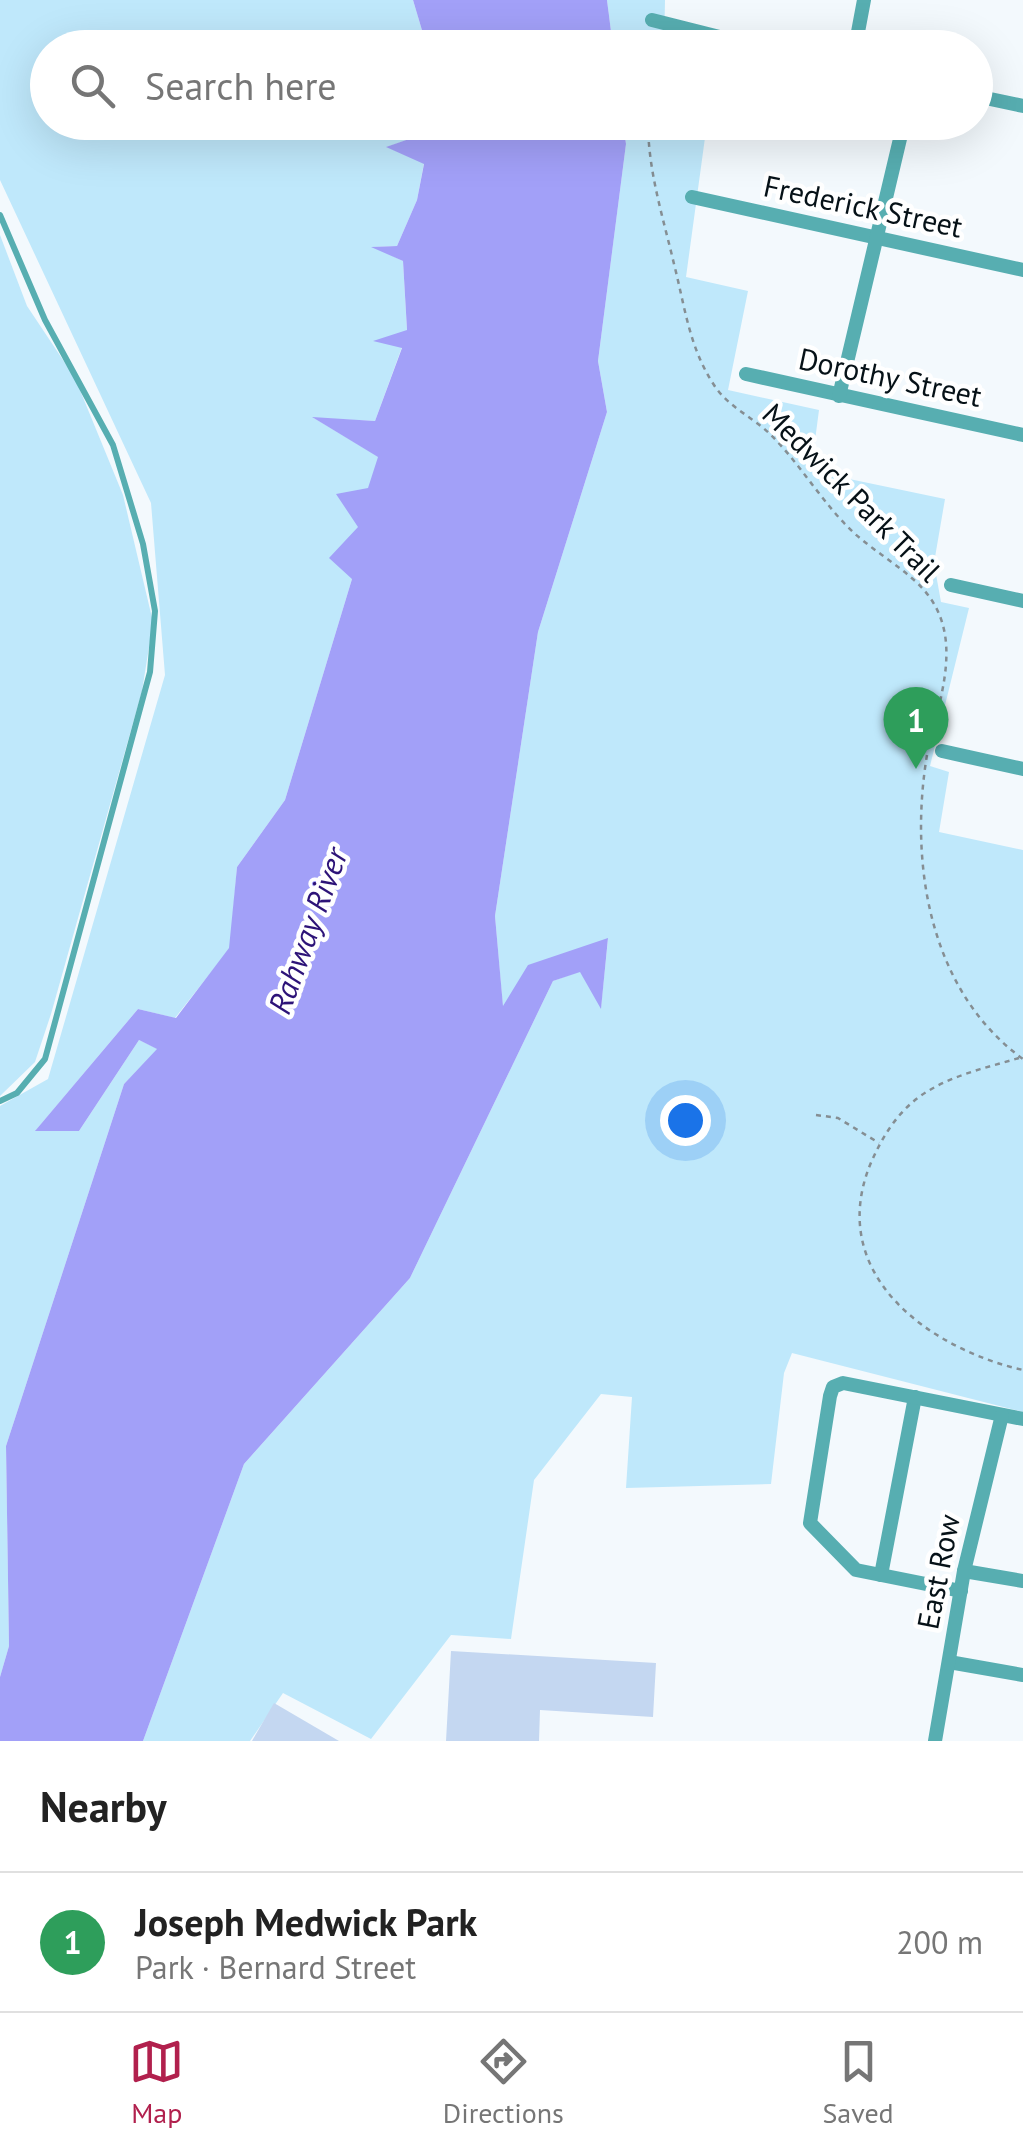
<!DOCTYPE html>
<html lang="en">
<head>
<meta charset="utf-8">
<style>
	body { margin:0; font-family:"PT Sans",sans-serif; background:#f2f2f2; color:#222 }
	.you { position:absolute; left:685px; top:1120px; width:35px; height:35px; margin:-25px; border:8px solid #fff; border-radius:50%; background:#1a73e8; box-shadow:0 0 0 15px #1a73e833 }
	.badge { display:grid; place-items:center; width:65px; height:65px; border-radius:50%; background:#b1204d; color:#fff; font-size:32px; font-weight:700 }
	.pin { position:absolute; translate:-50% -82px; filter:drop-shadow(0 2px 5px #0008) }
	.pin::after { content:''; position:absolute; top:52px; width:35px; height:30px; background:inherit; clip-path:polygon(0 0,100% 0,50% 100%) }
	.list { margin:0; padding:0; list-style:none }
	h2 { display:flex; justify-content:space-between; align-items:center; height:130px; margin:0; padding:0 40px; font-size:42px }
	h2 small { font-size:32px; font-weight:400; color:#767676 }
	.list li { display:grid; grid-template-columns:65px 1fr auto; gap:30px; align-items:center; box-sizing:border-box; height:140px; padding:0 40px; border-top:2px solid #e0e0e0 }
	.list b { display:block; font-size:38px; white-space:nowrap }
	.list p { margin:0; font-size:32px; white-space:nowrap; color:#767676 }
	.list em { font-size:32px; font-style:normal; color:#767676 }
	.icon { flex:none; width:55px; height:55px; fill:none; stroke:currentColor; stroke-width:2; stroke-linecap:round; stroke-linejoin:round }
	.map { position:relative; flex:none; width:1023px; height:1741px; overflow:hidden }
	.search { position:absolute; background:#fff; box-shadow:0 10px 40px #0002; left:30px; right:30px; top:30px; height:110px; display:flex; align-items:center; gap:25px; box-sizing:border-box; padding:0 35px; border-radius:55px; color:#767676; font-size:38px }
	.sheet { height:270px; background:#fff }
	nav { display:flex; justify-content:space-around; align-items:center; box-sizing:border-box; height:140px; border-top:2px solid #e0e0e0; background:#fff; font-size:28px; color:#767676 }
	nav a { display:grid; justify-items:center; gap:5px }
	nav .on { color:#b1204d }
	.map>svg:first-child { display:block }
</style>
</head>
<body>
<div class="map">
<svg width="1023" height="1741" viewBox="0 0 1023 1741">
	<rect width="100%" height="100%" fill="#f3f9fd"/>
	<g fill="#bfe8fb">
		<path d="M0,0h413l14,47 -379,1v74l387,1v7l-48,17 37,16 -7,37 -20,46 -23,1 29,14 4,70 -31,10 26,6 -27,74 -61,-3 65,39 -20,70 -7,52 -67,221 -48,67 -7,81 -55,70 -37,-9 -102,121 43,1 60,-91 19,9 -34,35 -118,362 3,200 -9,31v-571l48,-27 117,-404 -14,-172 -151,-323z"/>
		<path d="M607,0h58l-1,47h-51z"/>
		<path d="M623,123h84l-21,154 62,14 -20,99 91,20 -8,61 134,28 -11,64 7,39 28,6 -39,158 19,6 -10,60 84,18v562l-231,-59 -8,20 -13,111 -145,4 6,-91 -31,-3 -67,86 -23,159 -60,-4 -80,104 -88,-46 -33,48h-107l101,-277 166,-186 143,-297 27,-10 21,36 7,-68 -105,69 -8,-92 43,-284 69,-220 -9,-51 28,-217z"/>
		<path d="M0,235l27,71 48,72 48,117 30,127 -11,69 -91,323 -16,48 -35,34z"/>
	</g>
	<g fill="#a2a0f8">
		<path d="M413,0h194l6,47h-186z"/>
		<path d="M435,123h188l3,21 -28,217 9,51 -69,220 -43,284 8,90 25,-41 80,-27 -7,71 -21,-37 -27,9 -143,297 -166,186 -101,277h-143v-64l9,-31 -3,-200 118,-362 33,-35 -18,-9 -60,91h-44l103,-122 38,9 53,-70 8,-81 48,-67 67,-221 -23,-21 29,-31 -22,-33 32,-6 10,-31 -66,-40 63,4 27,-73 -29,-7 34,-11 -4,-69 -32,-14 26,-1 20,-46 7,-36 -38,-17 49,-17z"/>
	</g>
	<g fill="#c4d7f1">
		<path d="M451,1651l205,12 -3,54 -113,-7 -1,31h-93z"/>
		<path d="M274,1703l65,38h-87z"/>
	</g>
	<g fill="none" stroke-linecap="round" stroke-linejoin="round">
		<g stroke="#858e93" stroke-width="2.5" stroke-dasharray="5 5" stroke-linecap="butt">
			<path d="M651,48v-12"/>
			<path d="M648,122c0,49 15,95 26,142 11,43 15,83 40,121 14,22 39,32 57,50 30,30 52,69 83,98 19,17 41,30 60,47 51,45 30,105 16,162"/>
			<path d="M927,755c-18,108 2,236 96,304"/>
			<path d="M1019,1058c-34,10 -71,18 -100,39 -23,17 -38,42 -49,68 -44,110 60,184 153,205"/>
			<path d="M816,1115l22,3 41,25"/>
		</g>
		<path stroke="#57aeb1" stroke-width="6" d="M0,215l45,105 68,125 30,99 12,67 -5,61 -105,387 -28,34 -17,8"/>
		<g stroke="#57aeb1" stroke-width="14">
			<path d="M652,20l111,28"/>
			<path d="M855,48l9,-48"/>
			<path d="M976,96l47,10"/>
			<path d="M692,197l331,73"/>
			<path d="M746,374l277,61"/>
			<path d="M839,396l65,-274"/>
			<path d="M951,585l72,16"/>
			<path d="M942,751l81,18"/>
			<path d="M964,1571l59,10"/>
			<path d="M881,1575l34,-178"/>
			<path d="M961,1591l-105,-21 -46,-47 20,-127 3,-9 10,-4 180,36"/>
			<path d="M949,1662l74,13"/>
			<path d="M935,1741l29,-170 38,-156"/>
		</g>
	</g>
	<g text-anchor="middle" stroke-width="9" stroke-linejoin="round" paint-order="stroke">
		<g font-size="30" fill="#061117" stroke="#fff">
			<text transform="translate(863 207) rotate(12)" y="10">Frederick Street</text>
			<text transform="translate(890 378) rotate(12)" y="10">Dorothy Street</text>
			<text transform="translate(851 493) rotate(45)" y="10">Medwick Park Trail</text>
			<text transform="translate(939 1572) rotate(-79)" y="10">East Row</text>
		</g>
		<g font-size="32" font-style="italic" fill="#2d1378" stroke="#fff">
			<text transform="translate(308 931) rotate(-70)" y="11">Rahway River</text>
		</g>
	</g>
</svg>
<div class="you"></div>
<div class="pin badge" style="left:916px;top:769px;background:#2e9e5b">1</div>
<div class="search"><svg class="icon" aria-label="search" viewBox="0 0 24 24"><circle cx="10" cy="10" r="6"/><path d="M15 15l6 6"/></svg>Search here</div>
</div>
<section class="sheet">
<h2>Nearby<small></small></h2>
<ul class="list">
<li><span class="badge" style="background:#2e9e5b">1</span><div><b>Joseph Medwick Park</b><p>Park · Bernard Street</p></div><em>200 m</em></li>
</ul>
</section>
<nav>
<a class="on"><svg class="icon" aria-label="map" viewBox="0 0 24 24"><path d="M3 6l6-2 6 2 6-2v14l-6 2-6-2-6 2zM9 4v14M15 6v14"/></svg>Map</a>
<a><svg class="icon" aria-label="directions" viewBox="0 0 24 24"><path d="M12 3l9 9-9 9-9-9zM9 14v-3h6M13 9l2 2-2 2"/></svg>Directions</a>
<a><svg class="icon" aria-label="saved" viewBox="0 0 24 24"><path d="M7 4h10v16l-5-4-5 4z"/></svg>Saved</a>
</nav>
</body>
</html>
